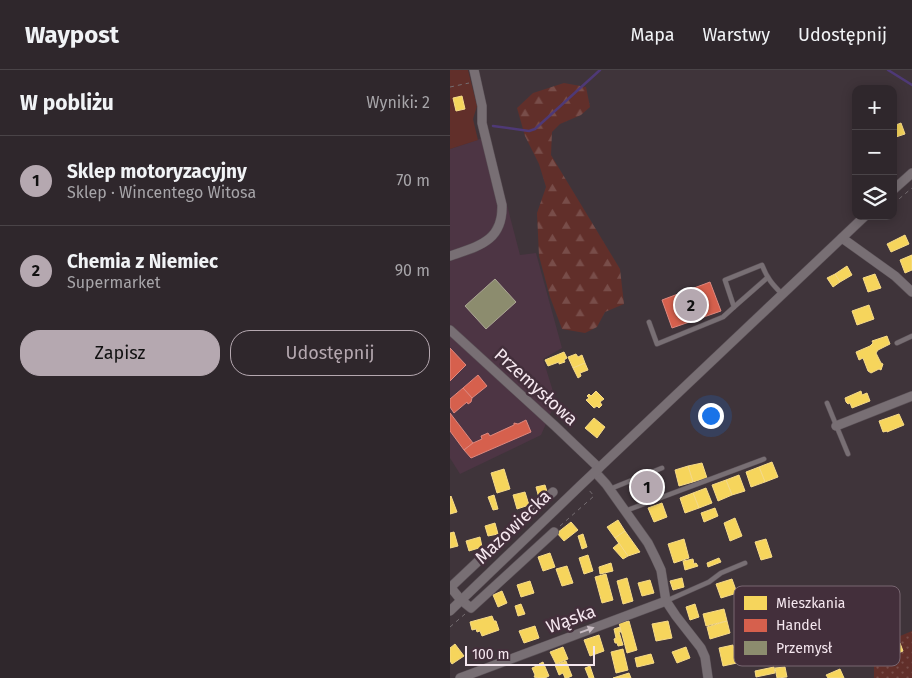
<!DOCTYPE html>
<html lang="pl">
<head>
<meta charset="utf-8">
<style>
	body { margin:0; font-family:"Fira Sans",sans-serif; background:#372f34; color:#f1f3f6 }
	.controls { position:absolute; right:15px; top:15px; display:grid; overflow:hidden; border-radius:10px; box-shadow:0 2px 12px #0003 }
	.controls button { width:45px; height:45px; display:grid; place-items:center; padding:0; border:0; border-bottom:1px solid #4a4448; background:#2f272c; color:#f1f3f6; font:25px sans-serif }
	.scale { position:absolute; left:15px; bottom:12px; width:130px; box-sizing:border-box; padding-left:5px; border:2px solid #f5e7ef; border-top:0; font-size:14px; line-height:18px; white-space:nowrap; color:#f5e7ef; -webkit-text-stroke:4px #432f3b; paint-order:stroke }
	.you { position:absolute; left:260px; top:345px; width:18px; height:18px; margin:-12px; border:4px solid #fff; border-radius:50%; background:#1a73e8; box-shadow:0 0 0 8px #1a73e833 }
	.badge { display:grid; place-items:center; width:32px; height:32px; border-radius:50%; background:#b5a8b0; color:#111; font-size:16px; font-weight:700 }
	.pin { position:absolute; translate:-50% -50%; border:2px solid #fff; box-shadow:0 1px 5px #0006 }
	.list { margin:0; padding:0; list-style:none }
	h2 { display:flex; justify-content:space-between; align-items:center; height:65px; margin:0; padding:0 20px; font-size:21px }
	h2 small { font-size:16px; font-weight:400; color:#a7a5a9 }
	.list li { display:grid; grid-template-columns:32px 1fr auto; gap:15px; align-items:center; box-sizing:border-box; height:90px; padding:0 20px; border-top:1px solid #4a4448 }
	.list b { display:block; font-size:19px; white-space:nowrap }
	.list p { margin:0; font-size:16px; white-space:nowrap; color:#a7a5a9 }
	.list em { font-size:16px; font-style:normal; color:#a7a5a9 }
	.actions { display:flex; gap:10px; padding:15px 20px }
	.actions a { flex:1; padding:11px 0; border:1px solid #b5a8b0; border-radius:20px; text-align:center; font-size:18px; color:#b5a8b0 }
	.actions .main { background:#b5a8b0; color:#111 }
	.icon { flex:none; width:28px; height:28px; fill:none; stroke:currentColor; stroke-width:2; stroke-linecap:round; stroke-linejoin:round }
	.map { position:relative; flex:none; width:462px; height:608px; overflow:hidden }
	header { display:flex; align-items:center; gap:30px; box-sizing:border-box; height:70px; padding:0 25px; background:#2f272c; border-bottom:1px solid #4a4448 }
	header strong { font-size:24px }
	nav { display:flex; gap:28px; margin-inline-start:auto; font-size:18px }
	main { display:flex }
	aside { flex:1; background:#2f272c }
	.map>svg:first-child { display:block }
</style>
</head>
<body>
<header>
<strong>Waypost</strong>
<nav><a>Mapa</a><a>Warstwy</a><a>Udostępnij</a></nav>
</header>
<main>
<aside>
<h2>W pobliżu<small>Wyniki: 2</small></h2>
<ul class="list">
<li><span class="badge">1</span><div><b>Sklep motoryzacyjny</b><p>Sklep · Wincentego Witosa</p></div><em>70 m</em></li>
<li><span class="badge">2</span><div><b>Chemia z Niemiec</b><p>Supermarket</p></div><em>90 m</em></li>
</ul>
<div class="actions"><a class="main">Zapisz</a><a>Udostępnij</a></div>
</aside>
<div class="map">
<svg width="462" height="608" viewBox="0 0 462 608">
	<defs>
		<pattern id="grass-dots" width="8" height="8" patternUnits="userSpaceOnUse" patternTransform="scale(1.25)"><rect width="8" height="8" fill="#612f2a"/><path d="M2 2h.1M6 6h.1" fill="none" stroke="#784d49" stroke-width="1.8" stroke-linecap="round"/></pattern>
		<pattern id="forest-firs" width="22" height="20" patternUnits="userSpaceOnUse" patternTransform="scale(1.25)"><rect width="22" height="20" fill="#612f2a"/><path d="M5 1l3.5 6h-7zM16 11l3.5 6h-7z" fill="#784d49"/></pattern>
	</defs>
	<rect width="100%" height="100%" fill="#3f343a"/>
	<path fill="#4d3544" d="M39,66l31,119 16,-2 26,95 -19,11 13,42 -15,34 -81,39 -10,-16v-309z"/>
	<path fill="url(#grass-dots)" d="M462,561v47h-38v-31z"/>
	<path fill="url(#forest-firs)" d="M114,13l22,4 4,20 -9,8 -21,9 -8,8 -1,23 69,114 4,35 -19,8 -8,15 -12,6 -23,-4 -12,-32 -11,-41 -2,-43 9,-26 -7,-23 -14,-28 -8,-28 16,-15z"/>
	<path fill="#612f2a" d="M0,0h18l9,36 -4,13 5,21 -28,9z"/>
	<g fill="#f6d55c" stroke="#f6da88">
		<path d="M12,26l3,13 -9,2 -3,-13z"/>
		<path d="M451,53l4,11 -12,4v-12z"/>
		<path d="M455,165l4,9 -18,8 -4,-8z"/>
		<path d="M462,185v15l-7,3 -5,-13z"/>
		<path d="M397,196l5,9 -12,7 -5,-8z"/>
		<path d="M385,204l5,8 -7,5 -6,-9z"/>
		<path d="M425,204l6,14 -13,4 -5,-14z"/>
		<path d="M419,235l5,14 -17,6 -5,-14z"/>
		<path d="M437,266l3,8 -12,6 -2,3 5,10 2,1 -2,6 -2,-1 -8,4 -3,-2 -5,-13 -4,2 -3,-8 14,-6 3,-3 -1,-2z"/>
		<path d="M114,282l3,6 -3,2 1,2 -6,2v-2l-11,4 -3,-6z"/>
		<path d="M126,284l2,3 4,-2 3,8 -12,5 -5,-11z"/>
		<path d="M135,293l3,7 -8,3 1,3 -3,2 -5,-10z"/>
		<path d="M146,321l8,8 -4,3 2,3 -3,3 -2,-2 -3,2 -8,-8 3,-2 -2,-2 2,-2 2,2z"/>
		<path d="M411,321l1,4 5,-2 3,8 -18,7 -2,-5 -2,1 -2,-2 -1,-4z"/>
		<path d="M449,344l5,11 -17,7v-1l-4,1 -4,-11z"/>
		<path d="M144,348l11,9 -8,11 -12,-10z"/>
		<path d="M322,392l6,15 -13,5 -6,-15z"/>
		<path d="M252,393l5,15 -14,4 -5,-16z"/>
		<path d="M238,396l5,16 -14,4 -4,-16z"/>
		<path d="M309,397l6,15 -14,5 -5,-15z"/>
		<path d="M54,399l6,20 -13,4 -6,-20z"/>
		<path d="M289,405l6,16 -13,4 -6,-15z"/>
		<path d="M276,410l6,15 -14,6 -6,-16z"/>
		<path d="M95,415l3,10 -9,3 -3,-11z"/>
		<path d="M256,418l6,15 -13,5 -6,-15z"/>
		<path d="M75,422l4,13 -12,4 -4,-14z"/>
		<path d="M243,423l6,15 -14,5 -5,-15z"/>
		<path d="M44,425l4,14 -5,1 -5,-13z"/>
		<path d="M1,426l6,16 -7,2v-17z"/>
		<path d="M212,433l5,14 -13,5 -6,-14z"/>
		<path d="M265,438l3,8 -14,6 -3,-9z"/>
		<path d="M285,448l7,18 -12,5 -6,-18z"/>
		<path d="M168,450l7,11 -10,7 -8,-11z"/>
		<path d="M121,452l7,8 -14,11 -7,-8z"/>
		<path d="M45,453l3,11 -10,2 -3,-10z"/>
		<path d="M175,461l15,21 -12,4 -13,-18z"/>
		<path d="M4,462l4,14 -8,2v-15z"/>
		<path d="M133,464l4,13 -5,2 -4,-13z"/>
		<path d="M30,467l2,10 -13,4 -3,-10z"/>
		<path d="M234,469l5,19 -15,5 -6,-19z"/>
		<path d="M316,469l6,18 -11,3 -6,-18z"/>
		<path d="M169,473l9,13 -5,3 -10,-11z"/>
		<path d="M100,483l5,14 -12,4 -5,-14z"/>
		<path d="M138,485l5,16 -9,3 -5,-16z"/>
		<path d="M269,488l2,4 -13,5 -1,-4z"/>
		<path d="M243,489l1,5 2,-1 2,3 -13,4 -2,-9z"/>
		<path d="M161,493l2,8 -13,3 -1,-7z"/>
		<path d="M117,496l6,17 -11,3 -6,-17z"/>
		<path d="M156,504l7,26 -11,3 -7,-26z"/>
		<path d="M177,508l6,23 -10,3 -6,-23z"/>
		<path d="M232,508l2,9 -11,3 -3,-9z"/>
		<path d="M282,509l5,14 -16,5 -5,-14z"/>
		<path d="M200,510l4,13 -12,3 -4,-13z"/>
		<path d="M80,511l4,12 -13,4 -4,-12z"/>
		<path d="M52,521l5,12 -9,4 -5,-12z"/>
		<path d="M71,534l4,10 -7,2 -3,-10z"/>
		<path d="M245,534l4,13 -9,3 -4,-13z"/>
		<path d="M274,539l3,12 -21,5 -3,-12z"/>
		<path d="M42,546l2,5h2l3,9 -17,6 -2,-5 -3,1 -1,-3 -4,1 -2,-8z"/>
		<path d="M179,551l8,29 -10,3 -8,-30z"/>
		<path d="M218,551l4,17 -16,3 -4,-17z"/>
		<path d="M277,551l3,12 -20,6 -3,-12z"/>
		<path d="M85,556l4,12 -15,5 -5,-12z"/>
		<path d="M170,557l1,5h-2l4,13 -5,1 -1,-3h-2l-1,-4 2,-1 -2,-9z"/>
		<path d="M149,565l5,16 -14,5 -6,-16z"/>
		<path d="M450,573l3,8 -7,3 -3,-8z"/>
		<path d="M5,574l9,12 -12,8 -2,-3v-13z"/>
		<path d="M283,575l4,18 -14,3 -4,-18z"/>
		<path d="M113,577l5,12 -12,5 -6,-12z"/>
		<path d="M236,577l4,11 -13,5 -5,-11z"/>
		<path d="M173,579l5,21 -12,3 -5,-21z"/>
		<path d="M201,584l3,9 -17,4 -2,-9z"/>
		<path d="M116,591l6,15 -5,2h-2l-2,-5 -4,2 -4,-10z"/>
		<path d="M93,592l6,14 -4,2h-7l-4,-1 1,-2 -3,-7 7,-3v-1z"/>
		<path d="M140,596l4,12h-5l-4,-10z"/>
		<path d="M324,597l1,6 -19,4 -1,-6z"/>
		<path d="M335,597l2,10 -10,1 -2,-10z"/>
		<path d="M390,599l4,9h-16l-2,-3z"/>
		<path d="M179,603l2,5h-18z"/>
	</g>
	<g fill="#d6604d" stroke="#df887e">
		<path d="M260,212l11,29 -49,17 -10,-28z"/>
		<path d="M0,278l16,17 -16,16z"/>
		<path d="M28,305l9,11 -15,12 -9,-10z"/>
		<path d="M13,318l9,10 -1,4 -3,2 -1,-2 -13,11 -4,-6v-8z"/>
		<path d="M0,343l23,30 -9,7 -14,-19z"/>
		<path d="M76,350l5,12 -60,26 -7,-8 9,-7 9,-4 -1,-3 7,-3 2,3 24,-11v-2l4,1z"/>
		<path d="M207,407l4,13 -5,2v1l-17,6 -5,-15z"/>
	</g>
	<path fill="#8c8c6e" stroke="#aca795" d="M45,209l21,23 -30,27 -21,-23z"/>
	<g fill="none" stroke-linecap="round" stroke-linejoin="round">
		<g stroke="#4e3976" stroke-width="2.5">
			<path d="M438,0l24,15"/>
			<path d="M43,56l36,5 6,-2 65,-59"/>
		</g>
		<g stroke="#5b5157" stroke-width="5.5">
			<g id="lane">
				<path d="M284,237l33,-29"/>
				<path d="M199,252l8,22 66,-27 11,-10 -9,-27 37,-15c5,13 10,19 20,29"/>
				<path d="M447,273l15,-7"/>
				<path d="M377,333l21,51"/>
				<path d="M160,419l52,-21"/>
				<path d="M175,441l139,-52"/>
				<path d="M216,531l43,-19 12,-9 24,-10"/>
			</g>
		</g>
		<g stroke="#5b5157" stroke-width="10">
			<g id="street">
				<path d="M443,120l19,-17"/>
				<path d="M392,168l53,38 17,16"/>
				<path d="M0,186c29,-10 53,-15 52,-51l-20,-82v-17l-8,-36"/>
				<path d="M0,260l105,96 44,42"/>
				<path d="M386,356l76,-30"/>
				<path d="M145,402l11,12 42,59 7,14 6,13 5,31 10,15 25,32 4,9 3,21"/>
				<path d="M103,422l-46,42 -53,50 -3,4 10,12 10,8 83,-76"/>
				<path d="M0,541l132,-127 283,-268"/>
				<path d="M10,608l206,-77"/>
			</g>
		</g>
		<g stroke="#756d71" stroke-width="1" stroke-dasharray="4 4" stroke-linecap="butt">
			<path d="M0,17l19,-4"/>
			<path d="M443,134l19,-16"/>
			<path d="M110,456l34,-30 -6,-7"/>
			<path d="M0,557l15,-13"/>
		</g>
		<use href="#lane" stroke="#786f74" stroke-width="4.5"/>
		<use href="#street" stroke="#786f74" stroke-width="9"/>
	</g>
	<defs><path id="oneway-solid" d="M-6-.8H1V-3.2L6.5 0L1 3.2V.8H-6Z" transform="scale(1.25)"/></defs>
	<use fill="#c9bdc4" href="#oneway-solid" transform="translate(137 560) rotate(-20)"/>
	<g text-anchor="middle" stroke-width="5" stroke-linejoin="round" paint-order="stroke">
		<g font-size="18" fill="#f5e7ef" stroke="#432f3b">
			<text transform="translate(86 317) rotate(42)" y="6">Przemysłowa</text>
			<text transform="translate(63 457) rotate(-44)" y="6">Mazowiecka</text>
			<text transform="translate(121 549) rotate(-20)" y="6">Wąska</text>
		</g>
	</g>
	<rect x="284" y="516" width="166" height="80" rx="8" fill="#432f3b" stroke="#786671" stroke-width="1"/>
	<rect x="294" y="526" width="23" height="14" fill="#f6d55c"/>
	<rect x="294" y="549" width="23" height="13" fill="#d6604d"/>
	<rect x="294" y="571" width="23" height="14" fill="#8c8c6e"/>
	<g font-size="14" fill="#f5e7ef">
		<text x="326" y="538">Mieszkania</text>
		<text x="326" y="560">Handel</text>
		<text x="326" y="583">Przemysł</text>
	</g>
</svg>
<div class="controls">
<button>+</button>
<button>−</button>
<button><svg class="icon" aria-label="layers" viewBox="0 0 24 24"><path d="M12 4l9 5-9 5-9-5zM3 14l9 5 9-5"/></svg></button>
</div>
<div class="scale">100 m</div>
<div class="you"></div>
<div class="pin badge" style="left:197px;top:417px">1</div>
<div class="pin badge" style="left:241px;top:235px">2</div>
</div>
</main>
</body>
</html>
